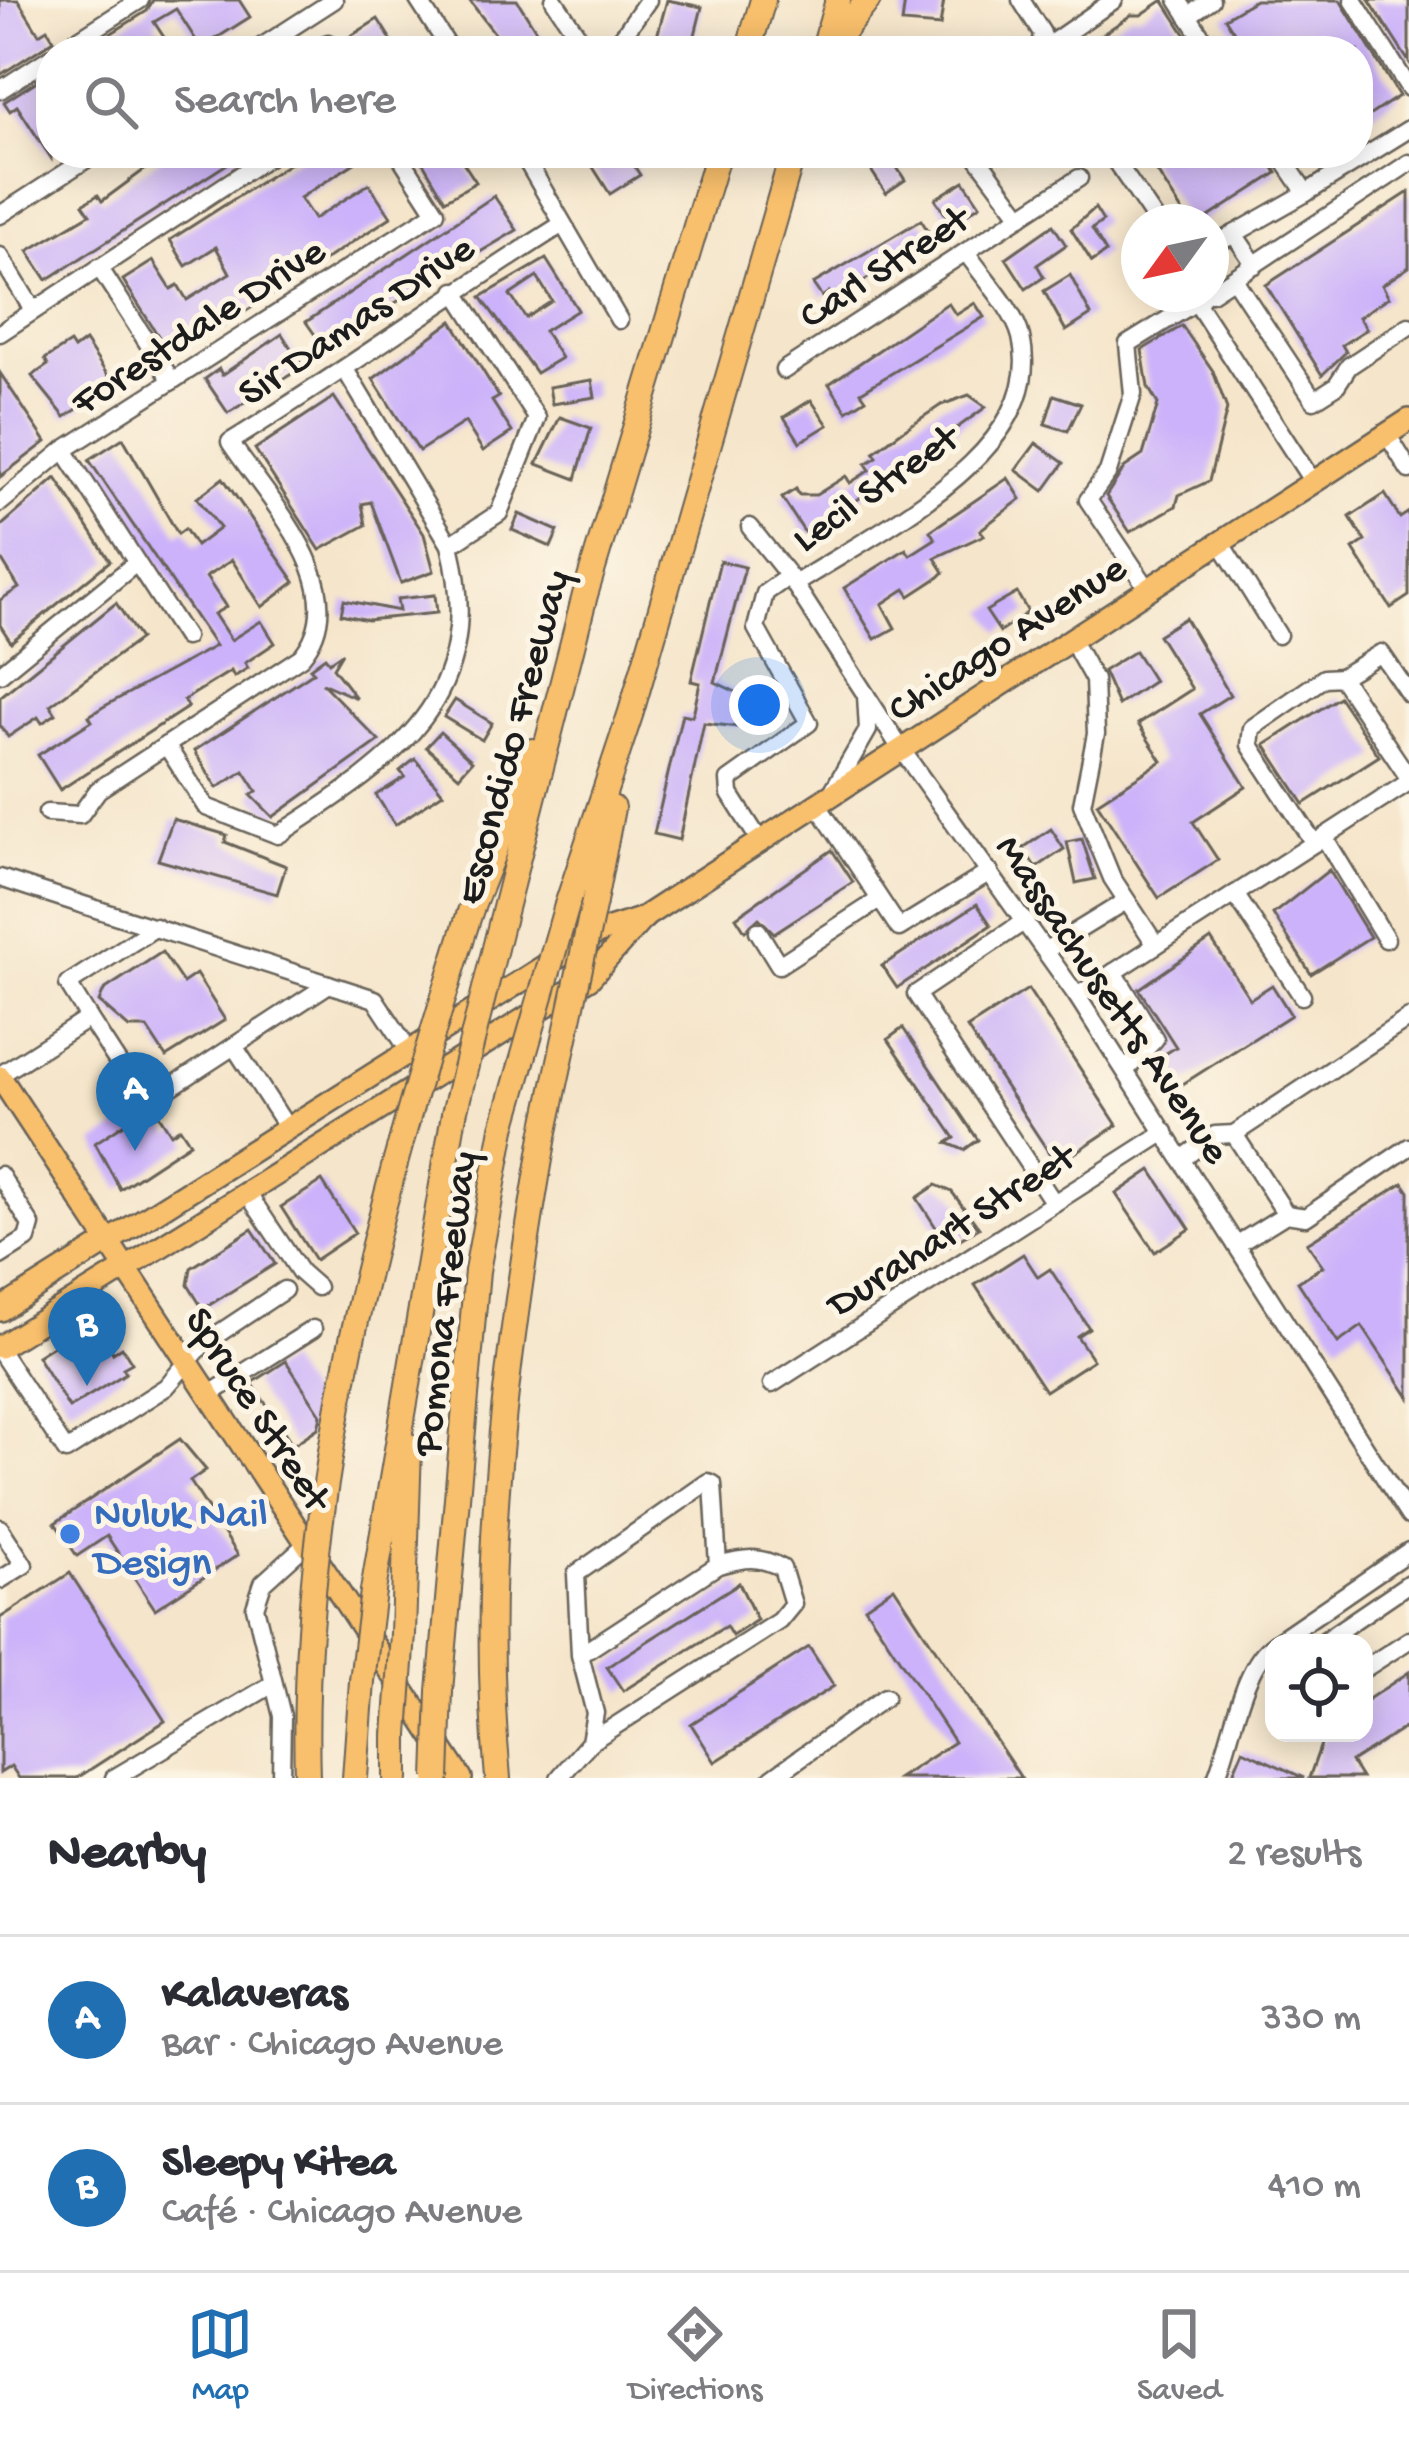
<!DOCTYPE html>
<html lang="en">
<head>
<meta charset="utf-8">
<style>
	body { margin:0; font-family:"Gochi Hand",sans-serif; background:#f7f7f7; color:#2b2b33 }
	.controls { position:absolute; right:36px; bottom:36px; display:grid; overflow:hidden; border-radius:24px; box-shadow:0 6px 30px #0003 }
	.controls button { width:108px; height:108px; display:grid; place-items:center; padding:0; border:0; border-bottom:3px solid #e1e1e2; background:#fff; color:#2b2b33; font:60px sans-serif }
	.compass { position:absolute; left:1121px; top:204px; width:108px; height:108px; border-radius:50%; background:#fff; box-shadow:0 6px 30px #0003; rotate:237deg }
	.you { position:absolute; left:759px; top:705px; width:42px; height:42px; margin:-30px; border:9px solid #fff; border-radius:50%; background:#1a73e8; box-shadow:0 0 0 18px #1a73e833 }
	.badge { display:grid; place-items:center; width:78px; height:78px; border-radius:50%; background:#1f6fb2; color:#fff; font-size:39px; font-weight:700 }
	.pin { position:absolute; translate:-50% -99px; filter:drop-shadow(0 3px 6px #0008) }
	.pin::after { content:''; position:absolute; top:63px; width:42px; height:36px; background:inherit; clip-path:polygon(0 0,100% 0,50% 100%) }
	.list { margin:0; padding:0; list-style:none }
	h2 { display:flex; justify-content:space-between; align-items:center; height:156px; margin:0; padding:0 48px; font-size:51px }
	h2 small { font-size:39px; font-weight:400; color:#7c7c81 }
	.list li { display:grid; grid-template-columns:78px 1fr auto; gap:36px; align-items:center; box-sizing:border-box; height:168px; padding:0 48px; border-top:3px solid #e1e1e2 }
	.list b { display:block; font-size:45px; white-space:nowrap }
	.list p { margin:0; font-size:39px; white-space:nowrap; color:#7c7c81 }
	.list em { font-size:39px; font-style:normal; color:#7c7c81 }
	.icon { flex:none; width:66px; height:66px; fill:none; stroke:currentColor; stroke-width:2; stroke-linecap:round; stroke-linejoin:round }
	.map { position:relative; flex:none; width:1409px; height:1778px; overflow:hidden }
	.search { position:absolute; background:#fff; box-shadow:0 6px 30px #0003; left:36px; right:36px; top:36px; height:132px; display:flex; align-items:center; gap:30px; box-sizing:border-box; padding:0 42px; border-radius:48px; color:#7c7c81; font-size:45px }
	.sheet { height:492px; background:#fff }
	nav { display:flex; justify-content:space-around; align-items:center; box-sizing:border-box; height:168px; border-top:3px solid #e1e1e2; background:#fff; font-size:33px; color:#7c7c81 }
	nav a { display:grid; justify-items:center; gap:6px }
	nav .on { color:#1f6fb2 }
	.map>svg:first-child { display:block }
</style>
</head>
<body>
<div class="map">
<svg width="1409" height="1778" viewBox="0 0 1409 1778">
	<rect width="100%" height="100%" fill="#fcf5e5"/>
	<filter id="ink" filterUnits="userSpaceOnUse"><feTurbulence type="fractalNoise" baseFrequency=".00833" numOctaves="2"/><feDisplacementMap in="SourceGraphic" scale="24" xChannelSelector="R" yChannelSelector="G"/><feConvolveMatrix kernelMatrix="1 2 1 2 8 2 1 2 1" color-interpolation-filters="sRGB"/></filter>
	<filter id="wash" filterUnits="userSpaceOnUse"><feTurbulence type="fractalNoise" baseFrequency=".004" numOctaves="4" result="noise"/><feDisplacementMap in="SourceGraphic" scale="48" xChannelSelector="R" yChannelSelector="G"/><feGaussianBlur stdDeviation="2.7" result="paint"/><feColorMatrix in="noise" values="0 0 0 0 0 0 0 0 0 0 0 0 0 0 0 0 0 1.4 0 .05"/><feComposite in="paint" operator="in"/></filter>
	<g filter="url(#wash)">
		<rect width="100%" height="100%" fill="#f5e5ca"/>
		<g id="blocks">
			<g fill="#ccb2fa" fill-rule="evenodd">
				<path d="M0,0h18l21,34 8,-5 7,11 -54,35z"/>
				<path d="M153,0h86l11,17 -49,31 -25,-39 -22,13 19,29h-79l-3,-5 56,-35z"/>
				<path d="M469,0h48l32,51h-41z"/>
				<path d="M667,0l35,7 -11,44h-38z"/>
				<path d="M905,0h39l-4,26 -38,-3z"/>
				<path d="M1163,0l33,51h-118l53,-36h10z"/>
				<path d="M1255,0h85l59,96 -41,27v-72h-112l-21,-33z"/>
				<path d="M1369,0h40v62z"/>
				<path d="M378,19l20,32h-48l-7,-10z"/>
				<path d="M51,72v86l-34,-52 -7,5 -6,-9z"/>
				<path d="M167,153h77l-197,127 -19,-29 62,-37 -7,-10 15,-9 4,6z"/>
				<path d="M306,153h44l6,9 -56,36 14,21 55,-35 22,33 -168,109 -3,-6 -51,33 -46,-73 30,-19 18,28 7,-4 9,15 43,-27 -14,-26 -30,19 -16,-26z"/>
				<path d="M434,153h23l19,29 -31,18 -23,-39z"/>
				<path d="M584,153h42l14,22 -30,19z"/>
				<path d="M881,153l5,9 5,-4 14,22 -19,13 -21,-32z"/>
				<path d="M1145,153h121l11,20 -76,49h-12z"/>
				<path d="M964,181l16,24 -28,19 -17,-25z"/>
				<path d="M1409,192v75l-27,18 7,12 -30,20 8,12 -25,16 4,7 -24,23 -56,-90z"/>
				<path d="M494,196l23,34 -194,116 -17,-24z"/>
				<path d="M1095,208l8,13 -11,8 14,23 -14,10 -21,-33z"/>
				<path d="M921,220l11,17 -98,63 -5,-8 -7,5 -9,-13z"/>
				<path d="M1053,225l13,20 -29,20 7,12 -18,12 -20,-31z"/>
				<path d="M546,259l32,51 -34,21 17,27 -25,15 -55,-76zM537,277l15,24 -26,17 -16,-23z"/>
				<path d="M1070,275l21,40 -25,16 -22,-40z"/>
				<path d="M948,303l8,12 19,-12 9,14 -123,75 5,7 -19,12 -18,-27z"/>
				<path d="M452,321l47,76 -7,4 20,31 -29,19 -18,-29 -46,29 -46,-72z"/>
				<path d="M1182,326l31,45 14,38 -18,72 -30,14 -3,11 -46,26 -24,-36 19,-29 18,-12 15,-51 -10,-17 -6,-37z"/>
				<path d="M282,334l21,33 -75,46 -23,-34 14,-10 3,6z"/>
				<path d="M85,341l29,44 -49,32 -33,-41 16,-11 -3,-6 25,-16 4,6z"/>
				<path d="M0,373l46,69 -46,35z"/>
				<path d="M592,380l3,17 -43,7 -3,-17z"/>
				<path d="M969,395l17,12 -179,129 -25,-38 14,-9 3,6h17l30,-19 4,7 20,-13 -4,-6 11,-7 -3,-5 28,-21 39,-26z"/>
				<path d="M1054,395l27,9 -13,27 -23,-7z"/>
				<path d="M334,397l90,137 10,37 -33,12 -30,-81 -9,2 4,21 -46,25 -65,-101z"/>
				<path d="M811,400l17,25 -28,17 -16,-25z"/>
				<path d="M560,417l31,11 -15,51 -39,-15z"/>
				<path d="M123,438l55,96 7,-5 11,17 24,-18 -23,-30 26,-20 72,104 -33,25 -30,-47 -26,17 20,30 -12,7 17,26 30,-19 14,22 -30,20 3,5 -14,9 -3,-6 -47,29 4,7 -128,83 -22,-35 54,-34 -3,-5 14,-9 112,-61 -126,-186z"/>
				<path d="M1036,443l28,20 -20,28 -28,-21z"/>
				<path d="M56,478l54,83 -99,81 -11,-17v-25l19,-12 -19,-31v-30z"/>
				<path d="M1008,478l13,21 -41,31 4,5 -49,23 9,14 -5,5 -29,19 -5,-7 -23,15 13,24 -20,11 -31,-51 62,-39 4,6 25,-16 -5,-8z"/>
				<path d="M1385,494l15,24 9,-6v84l-18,12 -38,-59 12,-8 -15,-24z"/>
				<path d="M519,514l39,17 -7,16 -39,-17z"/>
				<path d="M720,561l25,6 -30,115 23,11 -2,8 8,2 -6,24 -34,-4 -25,117 -25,-6 28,-120 10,2 2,-6 6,-27 -9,-2z"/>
				<path d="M1017,593l11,19 -28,20 -14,-21z"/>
				<path d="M435,595l2,18 -70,7 -26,-6 3,-14 55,11 -2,-12z"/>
				<path d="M116,603l24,36 -90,66 6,9 -14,9 -4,-6 -30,20 -8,-12v-28z"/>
				<path d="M1185,618l45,77 -30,19 46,73 -53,35 25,38 -59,38 -62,-95 65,-42 -24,-37 54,-35 -34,-54z"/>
				<path d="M1135,651l19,30 -36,24 -15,-34z"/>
				<path d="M342,653l-9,15 23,30 -34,-15 57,58 -106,76 -22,-22 6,-4 -13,-20 -27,17 -23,-37 120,-79 -4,-4 15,-11 4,5z"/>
				<path d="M1339,697l40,59 -75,48 -39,-59z"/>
				<path d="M455,700l37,23 -10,17 -38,-23z"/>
				<path d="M440,732l32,29 -13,15 -33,-29z"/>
				<path d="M415,759l28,34 -48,32 -19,-30 29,-18 -5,-6z"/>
				<path d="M173,819l54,16 -2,7 61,24 -9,28 -119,-34z"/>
				<path d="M1051,829l13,20 -28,19 -13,-20z"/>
				<path d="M1082,839l13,40 -19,4 -9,-41z"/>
				<path d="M832,850l21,32 -79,51 -15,-15 -14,13 -9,-14z"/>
				<path d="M1329,870l41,67 -59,37 -38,-60z"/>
				<path d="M977,904l14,21 -94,63 -15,-22z"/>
				<path d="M1211,939l39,60 22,-14 19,30 -116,74 -18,-30 19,-12 -37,-58z"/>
				<path d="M162,952l21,31 13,-9 29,46 -59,37 -19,-29h-18l-30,-26 5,-12z"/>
				<path d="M1028,989l89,136 -60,40 -90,-137z"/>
				<path d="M903,1028l75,112 -14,10 -17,-7 8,-5 -67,-99z"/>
				<path d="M145,1110l5,7 7,-5 14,22 9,-6 10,15 -70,46 -25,-46z"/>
				<path d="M1151,1170l39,59 -35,23 -39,-58z"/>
				<path d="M322,1181l33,52 -40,27 -34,-53z"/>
				<path d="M1403,1183l6,9v205l-47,-71 -24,17 -40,-61 25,-16 -16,-23z"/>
				<path d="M936,1185l16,7 27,36 -31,18 -31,-48z"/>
				<path d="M252,1229l23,35 -72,45 -15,-24 3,-17z"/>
				<path d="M1023,1254l15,23 12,-8 39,59 -12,8 16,24 -48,31 -70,-106z"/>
				<path d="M84,1326l17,22 7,-4 5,9 9,-6 10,16 -9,5 3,5 -57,35 -32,-52z"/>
				<path d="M286,1361l35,54 -3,13 -25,17 -41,-62z"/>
				<path d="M180,1439l26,31 -16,11 48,74 -83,54 -48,-73 -30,20 -22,-33z"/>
				<path d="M70,1573l95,148 -88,57h-58l-8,-12 -11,7v-155z"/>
				<path d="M739,1583l18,37 -25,16 -6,-10 -103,65 -16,-24z"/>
				<path d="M894,1587l127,191h-122l55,-36 -89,-135z"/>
				<path d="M809,1647l25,39 -119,76 -24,-38z"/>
				<path d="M1409,1672v53l-58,37 10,16h-52l16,-45h39v-31z"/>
				<path d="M1243,1750l61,28h-73z"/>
			</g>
		</g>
	</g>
	<g filter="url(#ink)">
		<use href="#blocks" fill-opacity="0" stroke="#686259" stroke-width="3"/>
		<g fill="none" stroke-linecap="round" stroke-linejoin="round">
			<g stroke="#686259" stroke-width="21">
				<g id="minor">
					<path d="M418,0l33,51"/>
					<path d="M554,0l34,51"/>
					<path d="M1021,0l21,33 -2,17"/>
					<path d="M1178,0l33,51"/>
					<path d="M1353,0l56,88"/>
					<path d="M1188,16l23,-16"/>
					<path d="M328,43l5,8"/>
					<path d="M60,51l80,-51"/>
					<path d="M255,51l79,-51"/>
					<path d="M602,51l20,-14 26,-37"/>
					<path d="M1040,51l74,-51"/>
					<path d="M0,90l51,-33"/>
					<path d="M522,153l97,167"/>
					<path d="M974,153l47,63"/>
					<path d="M1110,153l47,69"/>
					<path d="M1279,153l27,40 103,-64"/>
					<path d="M0,215l96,-62"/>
					<path d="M1234,234l72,-41"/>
					<path d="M1211,247l23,-13 21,31"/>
					<path d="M0,256l33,54"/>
					<path d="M99,267l73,114"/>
					<path d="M1234,279l80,121 22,-14 13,-20 60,-40"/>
					<path d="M1211,293l198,-130"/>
					<path d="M1201,299l-5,3 117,180"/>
					<path d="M0,333l274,-180"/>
					<path d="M784,370l295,-192"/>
					<path d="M1387,434l22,36"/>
					<path d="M64,450l121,187"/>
					<path d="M0,503l64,-53 372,-238 -38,-59"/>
					<path d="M750,527l39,49 112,173 176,247 332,520"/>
					<path d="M1220,542l58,93"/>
					<path d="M450,545l49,-32 38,-95 -82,-127"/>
					<path d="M795,584c79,-52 254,-132 226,-247 -7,-28 -39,-61 -55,-85"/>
					<path d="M1148,589l-60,-89 20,-28 25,-78 -5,-50 68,-42"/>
					<path d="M1071,639l23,41 2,54 -14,70 30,74 44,67"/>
					<path d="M0,674l136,-111"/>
					<path d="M1341,677l40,-24 28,41"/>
					<path d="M166,745l40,62 72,28c114,-74 211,-134 172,-290l-104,-174"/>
					<path d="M832,792l36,-62 -2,-35"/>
					<path d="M817,804l82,124 91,-56"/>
					<path d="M47,813l33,2 18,-25 203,-133c57,-67 -33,-157 -71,-215 112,-69 218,-146 331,-217"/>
					<path d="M1324,837l62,102"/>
					<path d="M760,841l-30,-47 -1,-14 80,-57 -53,-95 9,-35 24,-17"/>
					<path d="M1314,843l-64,-98 2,-17 72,-50 17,-1 68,101"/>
					<path d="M0,878l375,121 33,50"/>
					<path d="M1235,894l67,102"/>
					<path d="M1025,921l-109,73 138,209"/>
					<path d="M758,931l21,34 100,-65"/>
					<path d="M1046,950l80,-49"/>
					<path d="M1114,972l41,67 -29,31"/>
					<path d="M1077,996l332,-214"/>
					<path d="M89,1018l-21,-34 88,-57"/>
					<path d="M234,1046l95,-62"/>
					<path d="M0,1075l89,-57 41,63 35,10 69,-45 52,80"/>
					<path d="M1234,1134l52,80"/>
					<path d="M1182,1159l33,-24 19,-1 175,-116"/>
					<path d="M0,1175l31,50 -4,14 -27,17"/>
					<path d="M246,1191l54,81 17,15"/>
					<path d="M1236,1245l50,-31 20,3 103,-70"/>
					<path d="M0,1351l66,100 100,-64 37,-43 81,-54"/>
					<path d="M772,1384l393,-252"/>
					<path d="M207,1396l106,-67"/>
					<path d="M0,1528l24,37 -24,15"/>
					<path d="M1275,1643l134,-92"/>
					<path d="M1321,1643l88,-60"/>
					<path d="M1364,1669l45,-29"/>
					<path d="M590,1742l189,-121 14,-17 -11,-36c-24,-13 -38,-10 -64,-3"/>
					<path d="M114,1778l159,-94"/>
					<path d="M281,1778l1,-62 -27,-109 8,-24 42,-38"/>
					<path d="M559,1778l31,-36 5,-29 -15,-58 -4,-81 132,-92 5,2 5,81 -138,90"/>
					<path d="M772,1778l113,-81"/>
					<path d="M1216,1778c16,-39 26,-113 58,-134"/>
				</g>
			</g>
			<g stroke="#686259" stroke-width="26">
				<g id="major">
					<path d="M0,1077l461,701"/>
					<path d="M0,1310l597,-377 47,-15"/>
					<path d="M0,1347l590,-369 54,-61 765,-497"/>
				</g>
			</g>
			<g stroke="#686259" stroke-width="28">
				<g id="highway">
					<path d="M824,49l14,-49"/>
					<path d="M748,51l15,-51"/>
					<path d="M827,51l41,-51"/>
					<path d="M594,902l18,-94"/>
					<path d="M567,905l64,-193 162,-559"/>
					<path d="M470,912l63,-161"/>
					<path d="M502,920l83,-325 133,-442"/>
					<path d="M373,1591l81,-477"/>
					<path d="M403,1634l6,-188"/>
					<path d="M440,1691l37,-420 26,-143"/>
					<path d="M396,1735v43"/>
					<path d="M355,1778l7,-97"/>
					<path d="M498,1778c-20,-214 9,-431 46,-642"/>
				</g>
			</g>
			<use href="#minor" stroke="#fff" stroke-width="16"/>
			<use href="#major" stroke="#f8bf6c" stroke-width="21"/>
			<use href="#highway" stroke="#f8bf6c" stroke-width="24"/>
			<g stroke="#686259" stroke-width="28" stroke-linecap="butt">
				<g id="highway-bridge">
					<path d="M454,1114l48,-194"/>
					<path d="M503,1128l64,-223"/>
					<path d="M544,1136l50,-234"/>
					<path d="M362,1681l11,-90"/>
					<path d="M396,1735l7,-101"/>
					<path d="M307,1778c-9,-296 75,-586 163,-866"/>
					<path d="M437,1778l3,-87"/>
				</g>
			</g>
			<use href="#highway-bridge" stroke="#f8bf6c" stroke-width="24"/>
		</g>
	</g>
	<circle fill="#3f7fe0" stroke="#fcf5e5" stroke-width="4.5" cx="70" cy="1534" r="12"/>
	<g text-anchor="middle" stroke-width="10" stroke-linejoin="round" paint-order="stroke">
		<g font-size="42" fill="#1c1c1c" stroke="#fcf5e5">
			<text transform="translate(882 264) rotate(-33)" y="15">Carl Street</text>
			<text transform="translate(354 317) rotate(-34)" y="15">Sir Damas Drive</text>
			<text transform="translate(196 323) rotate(-33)" y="15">Forestdale Drive</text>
			<text transform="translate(873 485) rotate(-35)" y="15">Lecil Street</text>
			<text transform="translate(1005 635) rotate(-33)" y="15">Chicago Avenue</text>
			<text transform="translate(509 736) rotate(-75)" y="15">Escondido Freeway</text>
			<text transform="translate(1116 997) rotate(56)" y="15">Massachusetts Avenue</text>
			<text transform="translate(949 1227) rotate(-33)" y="15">Durahart Street</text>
			<text transform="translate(441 1303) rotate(-83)" y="15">Pomona Freeway</text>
			<text transform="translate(261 1407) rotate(57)" y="15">Spruce Street</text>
		</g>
		<g font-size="42" fill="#366cbe" stroke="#fcf5e5" text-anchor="start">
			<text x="94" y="1525">Nuluk Nail<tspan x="94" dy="48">Design</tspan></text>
		</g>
	</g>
</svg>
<div class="controls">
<button><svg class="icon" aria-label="locate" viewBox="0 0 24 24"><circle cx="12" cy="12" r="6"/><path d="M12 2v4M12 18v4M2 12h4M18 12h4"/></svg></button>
</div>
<svg class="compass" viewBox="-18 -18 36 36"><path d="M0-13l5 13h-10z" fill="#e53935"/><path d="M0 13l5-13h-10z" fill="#7c7c81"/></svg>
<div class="you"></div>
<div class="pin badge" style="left:135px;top:1151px">A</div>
<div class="pin badge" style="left:87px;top:1386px">B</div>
<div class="search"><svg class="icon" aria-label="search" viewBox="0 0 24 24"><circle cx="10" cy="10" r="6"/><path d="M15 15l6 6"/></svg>Search here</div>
</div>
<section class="sheet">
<h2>Nearby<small>2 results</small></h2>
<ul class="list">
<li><span class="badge">A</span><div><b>Kalaveras</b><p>Bar · Chicago Avenue</p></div><em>330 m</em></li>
<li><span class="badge">B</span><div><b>Sleepy Kitea</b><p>Café · Chicago Avenue</p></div><em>410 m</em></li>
</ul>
</section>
<nav>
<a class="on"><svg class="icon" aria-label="map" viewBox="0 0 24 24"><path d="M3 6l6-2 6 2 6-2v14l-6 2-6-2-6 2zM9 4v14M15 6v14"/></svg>Map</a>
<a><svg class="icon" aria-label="directions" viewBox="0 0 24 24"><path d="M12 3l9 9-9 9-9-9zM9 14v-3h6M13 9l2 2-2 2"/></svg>Directions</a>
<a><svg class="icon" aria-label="saved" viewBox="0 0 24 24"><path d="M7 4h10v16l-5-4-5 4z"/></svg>Saved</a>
</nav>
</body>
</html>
